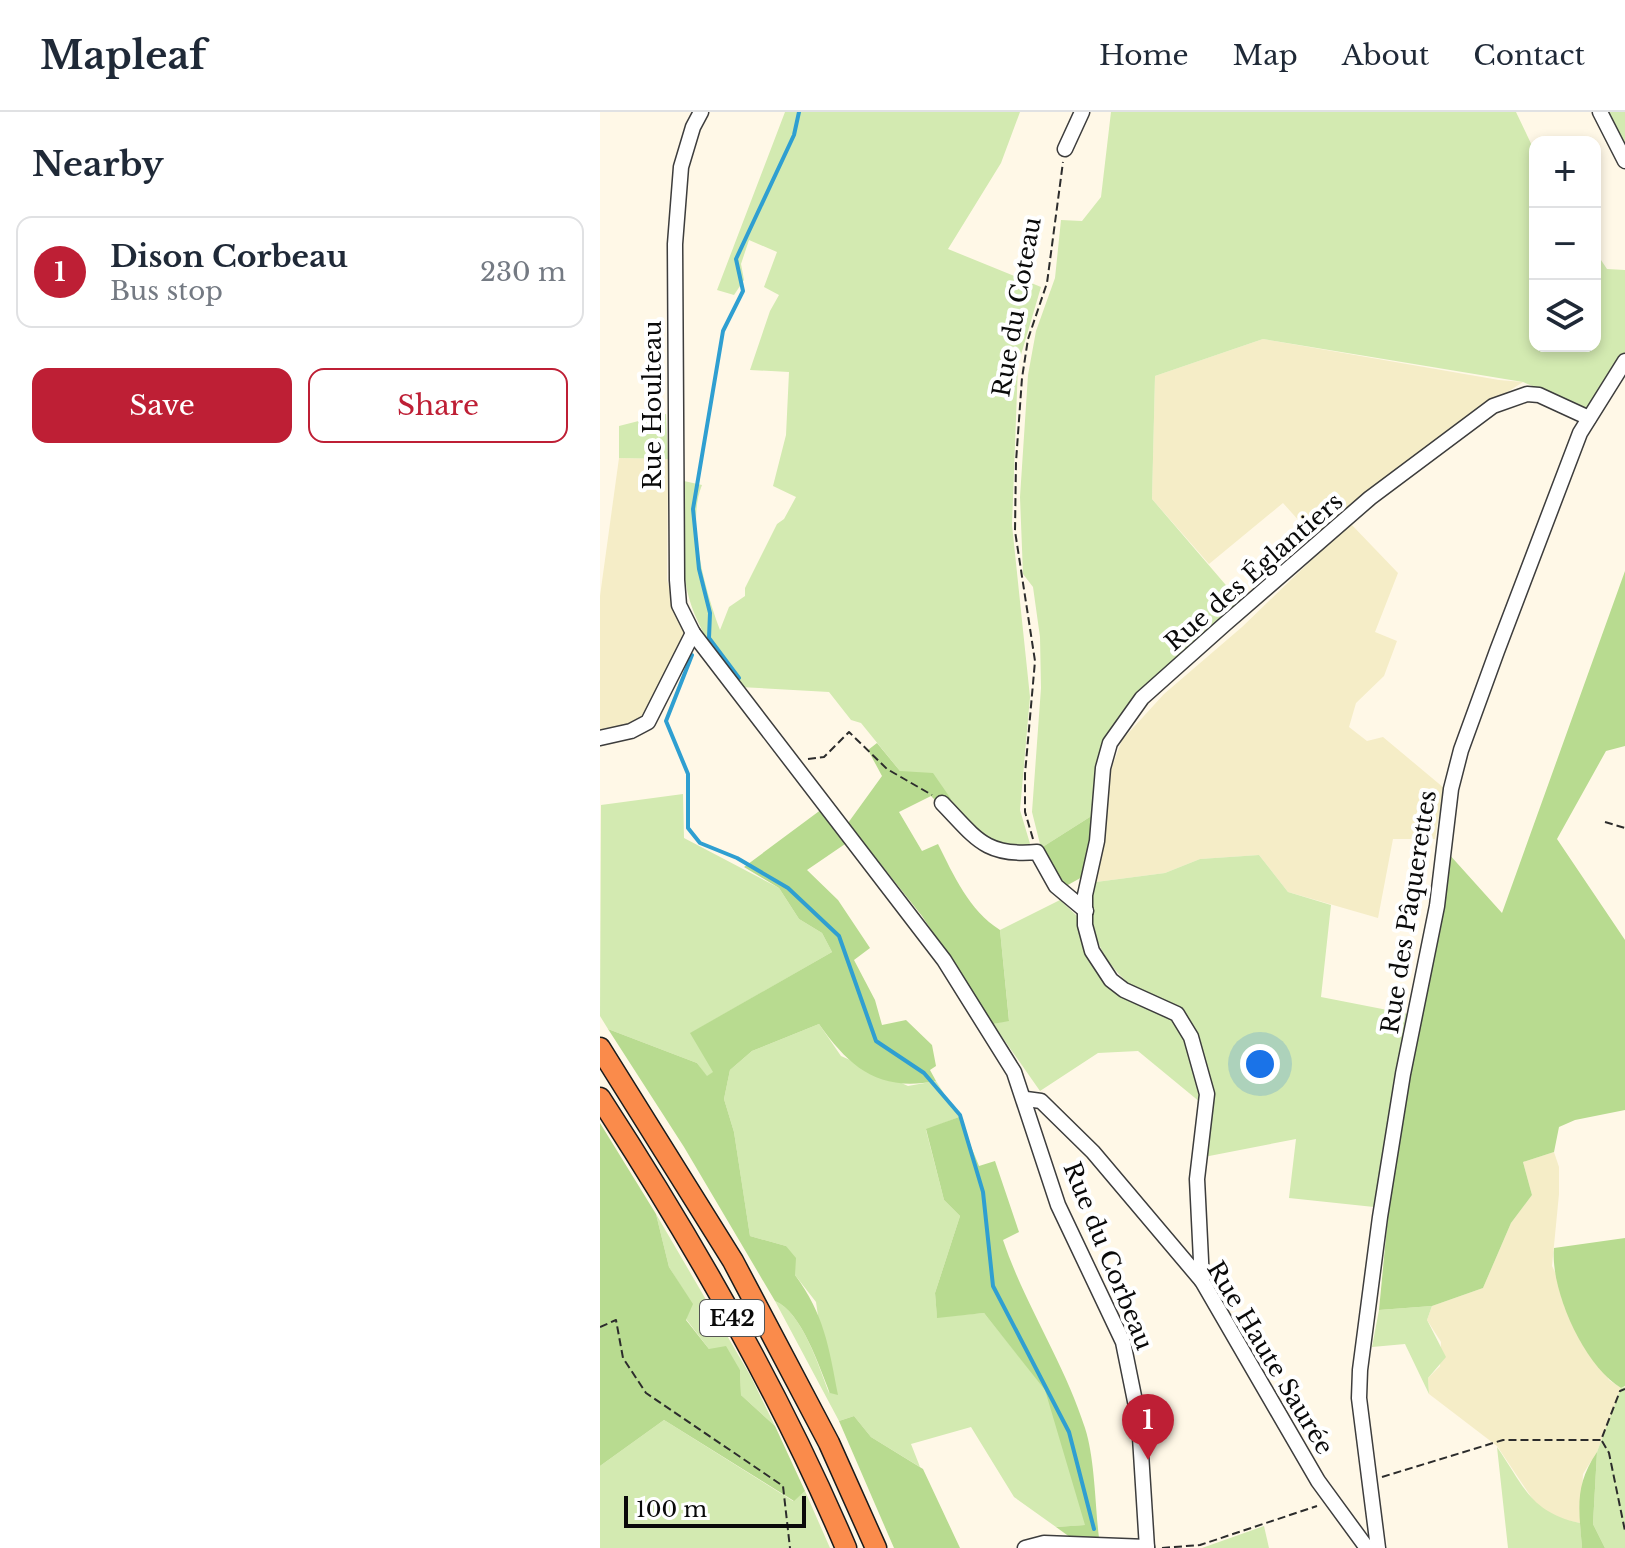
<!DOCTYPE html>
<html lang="en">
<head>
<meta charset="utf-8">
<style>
	body { margin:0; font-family:"Libre Baskerville",serif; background:#f6f6f7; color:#1f2937 }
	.controls { position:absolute; right:24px; top:24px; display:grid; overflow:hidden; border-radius:16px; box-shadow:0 4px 12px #0003 }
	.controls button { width:72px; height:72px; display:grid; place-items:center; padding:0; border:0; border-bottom:2px solid #e0e1e3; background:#fff; color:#1f2937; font:40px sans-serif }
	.scale { position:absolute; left:24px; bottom:20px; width:182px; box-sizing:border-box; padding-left:8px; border:4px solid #0a0a0a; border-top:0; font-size:22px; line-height:28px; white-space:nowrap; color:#0a0a0a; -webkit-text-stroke:6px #fff; paint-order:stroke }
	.you { position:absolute; left:660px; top:952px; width:28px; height:28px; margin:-20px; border:6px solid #fff; border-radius:50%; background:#1a73e8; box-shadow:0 0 0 12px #1a73e833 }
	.badge { display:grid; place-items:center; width:52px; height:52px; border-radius:50%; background:#be1f35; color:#fff; font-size:26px; font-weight:700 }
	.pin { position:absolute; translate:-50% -66px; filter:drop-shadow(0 2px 4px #0008) }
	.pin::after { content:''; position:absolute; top:42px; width:28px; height:24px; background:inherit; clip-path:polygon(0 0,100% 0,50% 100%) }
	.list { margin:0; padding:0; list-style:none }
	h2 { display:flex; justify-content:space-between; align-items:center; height:104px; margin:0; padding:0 32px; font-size:34px }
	h2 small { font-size:26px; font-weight:400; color:#747a83 }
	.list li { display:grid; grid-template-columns:52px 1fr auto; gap:24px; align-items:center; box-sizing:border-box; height:112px; margin:0 16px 16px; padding:0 16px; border:2px solid #e0e1e3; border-radius:16px }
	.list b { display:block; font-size:30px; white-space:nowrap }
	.list p { margin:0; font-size:26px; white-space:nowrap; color:#747a83 }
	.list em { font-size:26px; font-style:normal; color:#747a83 }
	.actions { display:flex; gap:16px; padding:24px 32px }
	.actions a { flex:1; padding:18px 0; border:2px solid #be1f35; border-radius:16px; text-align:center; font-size:28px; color:#be1f35 }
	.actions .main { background:#be1f35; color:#fff }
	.icon { flex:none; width:44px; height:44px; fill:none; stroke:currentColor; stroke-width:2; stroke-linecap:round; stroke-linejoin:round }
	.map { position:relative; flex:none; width:1025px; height:1436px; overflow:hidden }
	header { display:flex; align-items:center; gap:48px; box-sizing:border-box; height:112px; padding:0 40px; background:#fff; border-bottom:2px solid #e0e1e3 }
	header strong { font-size:38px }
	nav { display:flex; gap:44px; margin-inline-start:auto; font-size:28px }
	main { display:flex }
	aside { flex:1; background:#fff }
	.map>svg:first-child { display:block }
</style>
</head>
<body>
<header>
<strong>Mapleaf</strong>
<nav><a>Home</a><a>Map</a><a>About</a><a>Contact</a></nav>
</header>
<main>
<aside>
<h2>Nearby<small></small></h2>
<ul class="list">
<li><span class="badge">1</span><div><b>Dison Corbeau</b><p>Bus stop</p></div><em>230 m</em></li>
</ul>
<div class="actions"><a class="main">Save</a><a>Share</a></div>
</aside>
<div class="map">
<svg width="1025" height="1436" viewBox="0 0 1025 1436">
	<rect width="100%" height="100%" fill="#fff8e7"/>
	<g fill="#f5edc7">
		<path d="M663,227l236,41 24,2 -42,27 -163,133 -35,-39 -74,61 -57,-65 3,-123z"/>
		<path d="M19,346l49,1 -1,121 18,58 -39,79 -17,10 -29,7v-138z"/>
		<path d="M750,411l48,50 -23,59 22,9 -13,35 -28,27 -7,24 18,14 16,-4 61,51 -9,51h-42l-15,79 -90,-26 -29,-37 -59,4 -35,14 -69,9 14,-110 12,-32 42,-46 78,-67z"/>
		<path d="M954,1040l5,15v27l-7,72 57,114 12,8 -24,64 -14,22 -3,49 -25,-5 -17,-11 -41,-61 -68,-52 -1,-16 12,-12 1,-24 -14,-22 5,-14 51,-18 28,-65 21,-28 -9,-33z"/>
	</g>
	<g fill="#d3eab1">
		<path d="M185,0h235l-19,51 -53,86 93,38 -23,78 -6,160 18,172 -10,113 11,37 -27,4 -25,-14 -31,-36 -48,-30 -39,-48 -10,-3 -22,-28 -89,-5c-63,-83 -59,-105 -56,-206l18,4c-16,38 4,108 18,145l9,-23 16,-11v-8l32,-64 7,-5 12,-22 -23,-11 13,-51 3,-63 -39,-2 20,-59 9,-16 -15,-8 13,-35 -28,-12 -8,24 3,16 -10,15 -17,-5z"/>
		<path d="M511,0h405l19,40v194h60v-95l12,18 18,1v86l-37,53 -65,-27 -260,-43 -108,37 -3,123 91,106 -139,137 -11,73 -52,33 -9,-36 9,-124 -1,-51 -7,-50 -10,-13 -3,-77 8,-122 8,-44 19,-53 6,-58 21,1 19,-24z"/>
		<path d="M1006,0h19v35z"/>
		<path d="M66,302l2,45 -49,-1v-32z"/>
		<path d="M83,682l1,44 95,50 20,31 23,14 10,19 -141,81 23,39 -7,5 -10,-14 -89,-34 -8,-13 1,-211z"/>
		<path d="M659,743l29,37 43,13 -10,92 92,18 -39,192 -85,-9 7,-59 -92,18 10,-54 -27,-87c-17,-11 -40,-18 -55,-30 -31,-24 -51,-67 -36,-104l69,-9 35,-14z"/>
		<path d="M460,788l17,16 22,53 73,44 15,21 19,73 -68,-56 -40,2 -58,38 -47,-67 16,-4 -9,-90z"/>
		<path d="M219,912l22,32 67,30 28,-5 23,36 -33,13 18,70 16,16 -25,77 2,24 47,-4 62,77 40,135 -30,2 -42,-30 -43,-70 -60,17 9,23 -49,-30 -17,-21 -15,5 -64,-120c27,11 44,66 54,92l-13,-91 -21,-27 -9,-29 -36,-10 -16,-104 -10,-33 6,-29 22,-19z"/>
		<path d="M56,1102l94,161 25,51 -34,-31 -1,-25 -31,-21 -23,-30 6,-15 -23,-37z"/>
		<path d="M832,1194l-5,14 19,37 -18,21 1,16 -24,-50 -33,3 7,-37z"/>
		<path d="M1025,1275v161h-20l-12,-24 4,-72 24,-64z"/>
		<path d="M64,1308l129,81 12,-10 25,57h-230v-82z"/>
		<path d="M897,1335c27,39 33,65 83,76l2,25h-74z"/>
		<path d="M664,1414l5,22h-67z"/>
	</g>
	<g fill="#b8db90">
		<path d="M1025,459v175l-19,5 -49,88 68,101v170l-50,10 -16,7 -5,25 -31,10 9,33 -21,28 -28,65 -51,18 -53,4 11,-115 58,-342 54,60z"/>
		<path d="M277,631l23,28 33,2 18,26 -9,8 -11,-11 -32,16 23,39 16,-7c16,32 31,66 62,86l9,91 -16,3 -71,-108 -74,-93 34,-47 -14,-26z"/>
		<path d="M222,697l26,33 -41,28 31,30 32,48 -16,12 21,40 7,25 24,-5 26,25 4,21 -6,4 6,11c-57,11 -86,-13 -117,-57l-67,27 -22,19 -6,29 10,33 16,104 36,10 10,12 -1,17c29,39 34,72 43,120l-8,-2c-11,-26 -28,-81 -55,-92l-91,-154 -76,-118 89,34 10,13 6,-4 -23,-39 142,-81 -10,-19 -23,-14 -20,-31 -35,-21z"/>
		<path d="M493,703l-1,36 -8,25 -18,10 -25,-38z"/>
		<path d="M359,1005l20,49 16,-5 24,71 -16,8c22,65 61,122 82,188 10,31 10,77 14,110l-25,2 -18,-13 29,-2 -40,-135 -61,-77 -47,5 -2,-25 25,-77 -16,-16 -18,-71z"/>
		<path d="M0,1011l56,91 13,53 24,37 -7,16 23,29 17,-3 14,24 1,25 34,31 30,65 -11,10 -130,-81 -64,46z"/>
		<path d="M1025,1126v148l-4,2c-37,-22 -71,-98 -67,-140z"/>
		<path d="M254,1304l17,21 52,32 37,79h-66l-55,-127z"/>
		<path d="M997,1340l-4,72 12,24h-23c-3,-39 -8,-62 15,-96z"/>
	</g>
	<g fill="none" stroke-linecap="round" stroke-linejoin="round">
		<g stroke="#2f9fd1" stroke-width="4">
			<path d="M92,543l-26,66 22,53v54l12,15 37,15 51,30 51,48 37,105 48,32 36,42 23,77 10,94 76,146 25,97"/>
			<path d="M139,566l-30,-40 1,-25 -11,-44 -6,-60 30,-178 20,-40 -7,-32 58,-124 5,-23"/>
		</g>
		<g stroke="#3d3d3d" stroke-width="17">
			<g id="minor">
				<path d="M101,0l-8,15 -12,40 -6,77 2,336 2,25 14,28 251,327 70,112 44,133 65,137 16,79 8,127"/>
				<path d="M1000,0l25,49"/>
				<path d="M465,37l17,-37"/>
				<path d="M0,626l31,-7 17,-9 45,-89"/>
				<path d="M342,691c34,35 43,54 95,49l19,34 30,25"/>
				<path d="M426,987l15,2 52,51 109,129 116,200 49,67"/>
				<path d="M602,1169l-5,-102 10,-85 -16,-57 -14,-23 -53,-24 -13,-10 -19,-29 -7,-26v-30l12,-54 6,-73 7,-25 32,-45 83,-74 145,-126 123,-92 34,-12 12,1 50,23"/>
				<path d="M425,1436l19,-5 103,4"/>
				<path d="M778,1436l-19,-150 1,-28 20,-153 23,-143 34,-168 14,-117 10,-39 36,-99 83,-218 45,-72"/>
			</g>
		</g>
		<g stroke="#1b1b1b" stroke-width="23">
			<g id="highway">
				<path d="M0,936l133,213 96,182 47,105"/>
				<path d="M0,986c93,143 179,292 246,450"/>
			</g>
		</g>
		<g stroke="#2c2c2c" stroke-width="2" stroke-dasharray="8 4" stroke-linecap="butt">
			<path d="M208,647l16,-2 25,-25 38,37 45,26"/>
			<path d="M1005,710l20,6"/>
			<path d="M433,727l-8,-27v-38l10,-113 -20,-130 1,-69 6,-84 6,-39 19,-56 16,-121"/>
			<path d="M0,1215l16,-7 7,38 23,35 137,93 7,62"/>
			<path d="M1002,1329l7,12 16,78"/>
			<path d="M782,1365l121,-37h98l19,-49 5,-2"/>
			<path d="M562,1436l38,-3 117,-39"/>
		</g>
		<use href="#minor" stroke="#fff" stroke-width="14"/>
		<use href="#highway" stroke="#fa8b4b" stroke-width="20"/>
	</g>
	<g text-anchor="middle" stroke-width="8" stroke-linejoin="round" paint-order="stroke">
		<rect fill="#fff" stroke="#545454" stroke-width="2" x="100" y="1188" width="64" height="36" rx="6"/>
		<g font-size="22" font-weight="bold" fill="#0a0a0a">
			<text x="132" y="1214">E42</text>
		</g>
		<g font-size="24" fill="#0a0a0a" stroke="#fff">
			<text transform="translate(417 195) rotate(-80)" y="8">Rue du Coteau</text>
			<text transform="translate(53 293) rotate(-90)" y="8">Rue Houlteau</text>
			<text transform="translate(654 460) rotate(-41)" y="8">Rue des Églantiers</text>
			<text transform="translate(809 800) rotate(-81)" y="8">Rue des Pâquerettes</text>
			<text transform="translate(508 1144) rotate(68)" y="8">Rue du Corbeau</text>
			<text transform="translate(670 1246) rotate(59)" y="8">Rue Haute Saurée</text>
		</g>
	</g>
</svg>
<div class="controls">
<button>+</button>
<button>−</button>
<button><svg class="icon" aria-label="layers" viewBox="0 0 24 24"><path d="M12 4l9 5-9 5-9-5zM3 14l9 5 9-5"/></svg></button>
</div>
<div class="scale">100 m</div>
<div class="you"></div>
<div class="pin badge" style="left:548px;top:1348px">1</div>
</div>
</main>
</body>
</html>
